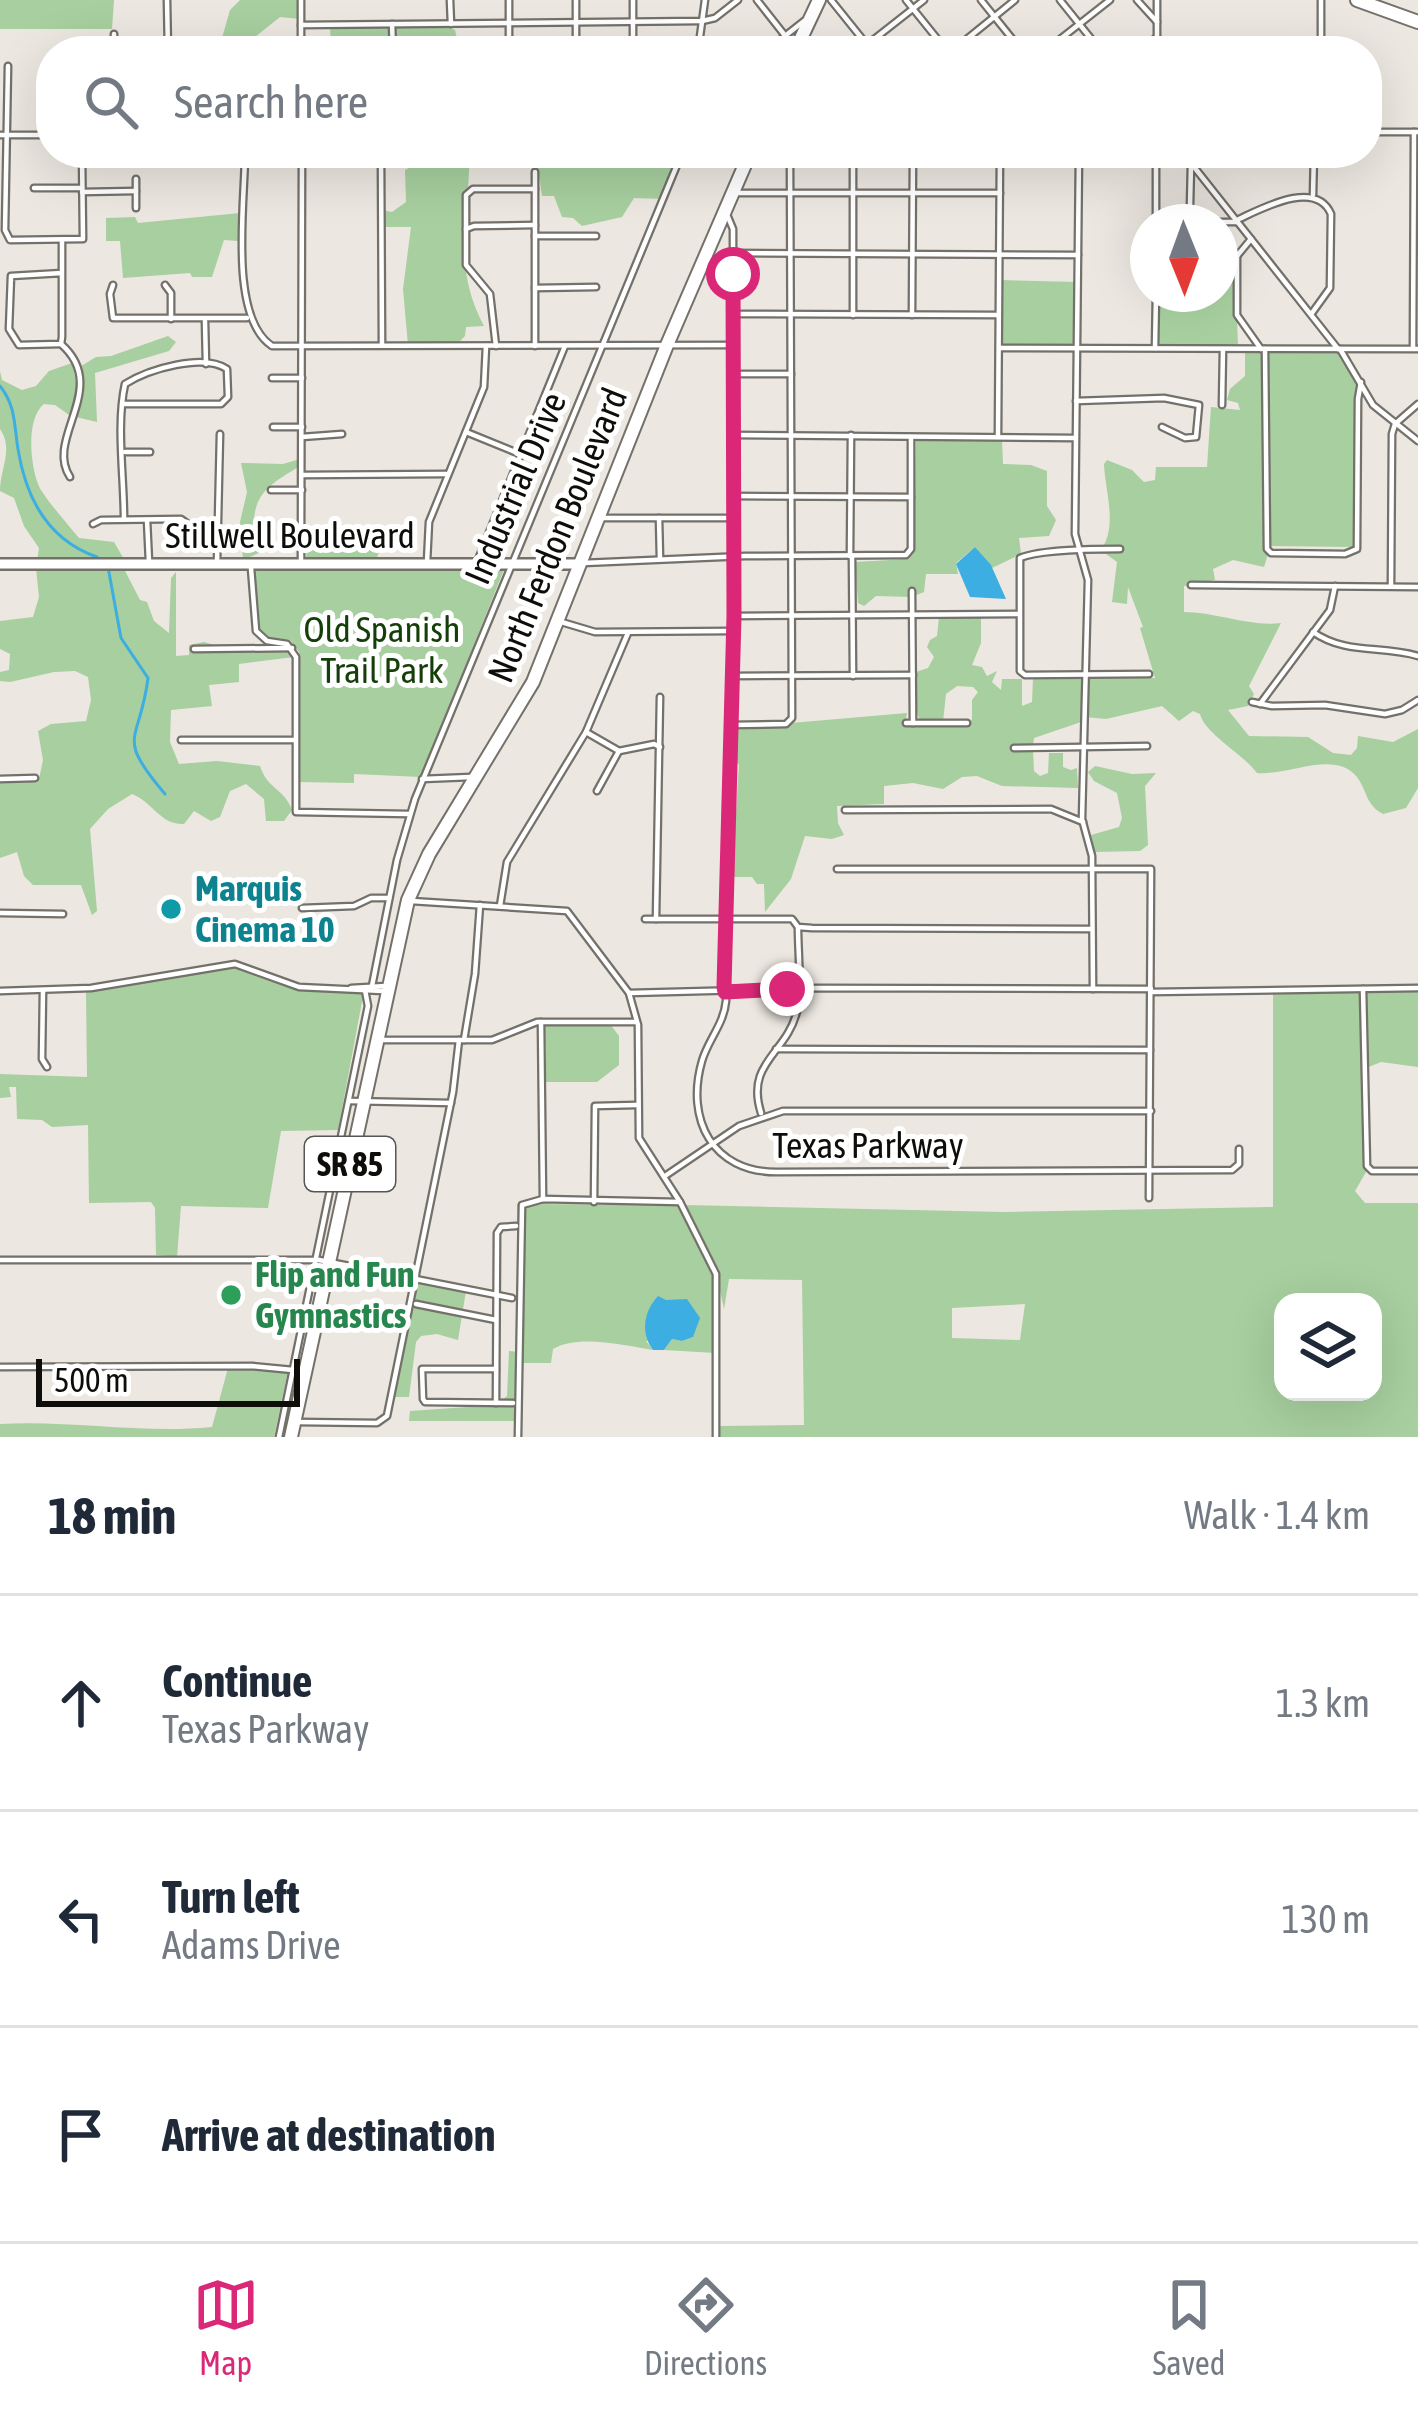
<!DOCTYPE html>
<html lang="en">
<head>
<meta charset="utf-8">
<style>
	body { margin:0; font-family:"Asap Condensed",sans-serif; background:#f6f6f7; color:#1f2937 }
	.controls { position:absolute; right:36px; bottom:36px; display:grid; overflow:hidden; border-radius:24px; box-shadow:0 12px 48px #0002 }
	.controls button { width:108px; height:108px; display:grid; place-items:center; padding:0; border:0; border-bottom:3px solid #e0e1e3; background:#fff; color:#1f2937; font:60px sans-serif }
	.compass { position:absolute; left:1130px; top:204px; width:108px; height:108px; border-radius:50%; background:#fff; box-shadow:0 12px 48px #0002; rotate:179deg }
	.scale { position:absolute; left:36px; bottom:30px; width:264px; box-sizing:border-box; padding-left:12px; border:6px solid #0e0d0a; border-top:0; font-size:33px; line-height:42px; white-space:nowrap; color:#0e0d0a; -webkit-text-stroke:9px #fff; paint-order:stroke }
	.stop { position:absolute; width:36px; height:36px; margin:-27px; border:9px solid #db2777; border-radius:50%; background:#fff }
	.stop.end { background:#db2777; border-color:#fff; box-shadow:0 3px 12px #0008 }
	.list { margin:0; padding:0; list-style:none }
	h2 { display:flex; justify-content:space-between; align-items:center; height:156px; margin:0; padding:0 48px; font-size:51px }
	h2 small { font-size:39px; font-weight:400; color:#747a83 }
	.list li { display:grid; grid-template-columns:78px 1fr auto; gap:36px; align-items:center; box-sizing:border-box; height:216px; padding:0 48px; border-top:3px solid #e0e1e3 }
	.list b { display:block; font-size:45px; white-space:nowrap }
	.list p { margin:0; font-size:39px; white-space:nowrap; color:#747a83 }
	.list em { font-size:39px; font-style:normal; color:#747a83 }
	.icon { flex:none; width:66px; height:66px; fill:none; stroke:currentColor; stroke-width:2; stroke-linecap:round; stroke-linejoin:round }
	.map { position:relative; flex:none; width:1418px; height:1437px; overflow:hidden }
	.search { position:absolute; background:#fff; box-shadow:0 12px 48px #0002; left:36px; right:36px; top:36px; height:132px; display:flex; align-items:center; gap:30px; box-sizing:border-box; padding:0 42px; border-radius:48px; color:#747a83; font-size:45px }
	.sheet { height:804px; background:#fff }
	nav { display:flex; justify-content:space-around; align-items:center; box-sizing:border-box; height:168px; border-top:3px solid #e0e1e3; background:#fff; font-size:33px; color:#747a83 }
	nav a { display:grid; justify-items:center; gap:6px }
	nav .on { color:#db2777 }
	.map>svg:first-child { display:block }
</style>
</head>
<body>
<div class="map">
<svg width="1418" height="1437" viewBox="0 0 1418 1437">
	<rect width="100%" height="100%" fill="#ece7e0"/>
	<g fill="#a7cf9f" fill-rule="evenodd">
		<path d="M0,0h114l-2,29h-112z"/>
		<path d="M240,0h59v19l-19,-2 -25,20 44,2v12h-96v-12l19,-1 8,-28z"/>
		<path d="M390,26l1,25h-60l-1,-24z"/>
		<path d="M394,26h53l8,4 5,21h-65z"/>
		<path d="M439,153h31l-2,36 -4,7c0,50 -4,85 20,130l-18,1 -1,9 -5,5 -52,4 -5,-56 8,-62h-27l-2,-17 10,2 14,-10 -1,-32z"/>
		<path d="M516,153h164l-16,46 -30,-1 -12,19 -40,9 -9,-8 -11,-1 -8,-21h-12c-3,-23 -2,-35 -26,-43z"/>
		<path d="M240,213l-2,28 -14,-1 -12,37h-20l-2,-4 -67,5 -3,-37h-14v-23l29,-1 3,6z"/>
		<path d="M1220,259h15l3,88 -81,-1 2,-52h61z"/>
		<path d="M1001,280l75,2 -1,64h-75z"/>
		<path d="M168,336l8,6 -7,9 -74,22 2,49 -21,-5 7,-23 -5,-26 18,-11 15,-1z"/>
		<path d="M1245,351l17,1 3,15 3,187 -4,13 -31,-7 -20,9 2,11 -31,6v26c32,0 65,15 97,11l-32,63 5,8 -6,12 -20,4 21,26 59,1 25,16 18,2 6,-7 1,-12 35,6 25,-13v59l-12,20 -23,6c-18,-10 -15,-22 -26,-37 -22,-28 -69,-1 -100,-4 -15,-20 -52,-39 -57,-59l-7,-3 -14,10 -17,-15 -56,13 -21,-2 2,-39h68l-15,-50 3,-1 -15,-40 -1,17 -15,-2 5,-40 -11,-8 -24,-2 39,-1 -18,-4c14,-24 2,-57 1,-83l3,-4 25,10 12,12 11,-2 1,-13h51l4,-60 29,3 -2,-7 -11,-3 3,-11 15,-13z"/>
		<path d="M1267,352h70l20,29 -3,166 -84,-1z"/>
		<path d="M72,363l7,31 -7,23 -17,-12 -11,-1c-18,14 -14,59 -6,80 3,10 32,43 41,54l35,4 11,19 -88,1 2,-14 -15,-22 -10,-28 -14,-7c0,-22 14,-42 0,-62v-58l2,9 20,10 14,-4 13,-15z"/>
		<path d="M916,439l86,1 1,24 28,1 16,6v35l9,14 -7,16 -30,2 2,16 -29,14 -17,-21 -19,16 2,11h-32l-2,18 -10,4 -3,-7v8l-35,-1 -12,10 -6,-3 -3,-41 54,-3 5,-8z"/>
		<path d="M300,459v7c-38,23 -48,29 -47,77l11,1 -1,7 -20,9 -3,-38 7,-30 -6,-29 42,1z"/>
		<path d="M365,527l4,4 -2,11 10,2 2,8 -3,8h-70l2,-31z"/>
		<path d="M122,565l18,35 7,2 7,19 15,12 2,-55 5,-6v84l13,-1v-10l15,-3 10,3 72,1 -93,1v3h98l3,7 -55,7v18l-30,3 3,21 -41,4 -1,32 9,22 38,-3 43,5c7,23 24,22 32,44l-8,11h-18l-2,-22 -18,-15 -16,7 -10,26 -9,4 -17,-10 -10,13c-24,1 -31,-22 -52,-30l-24,15 -18,20 7,82 -5,4 -11,-30h-48l-9,-9 -7,-24 -17,6v-77l39,-2 4,-19 -5,-29 13,-7 35,-3 5,-21 -3,-23 -13,-6 -21,1 -44,10 -10,-1v-9l9,-2 1,-16 -10,-5v-28l33,-4 6,-20 -3,-29z"/>
		<path d="M505,567l-84,210 -67,-3v9l-57,-1 2,-130 -9,-12 -22,-3 -11,-11 -2,-58z"/>
		<path d="M939,617h42v26l-9,22 10,2 5,9 10,-5 -5,11 9,8 1,-11h20v27l10,-4 1,-24h50l-2,44 -47,16 -1,8 -21,1 1,3h20l1,21 6,5 8,-3 1,-20h14v14l8,3 6,-2 1,20 -76,-2 -25,-10 -15,1 -19,12 -30,-6 -29,3v18l-47,2 1,17 6,12 -12,4 -27,-3 -14,43 -26,33 -1,-28h-7l-5,-7h-20l7,-112 -5,-7v-30l173,-15 -2,12 4,2 59,-1 4,-7v-19l6,-8 -5,-5 -16,-1 -11,8 -3,28 -23,-1 -4,-11v-38l12,-4 6,-11 -7,-10 3,-7 7,-4z"/>
		<path d="M1095,766l37,8 24,-1 -11,13 3,59 -8,6 -45,1 -4,-17 28,-8 3,-9 -5,-25 -23,-12 -6,-9z"/>
		<path d="M235,966l64,23 65,2 -26,139 -57,1 -13,77 -87,-2 -4,51 -21,-2 -1,-47 -4,-6 -62,1 -1,-78 -36,2 -10,-7 -25,-1 -1,-32h-7l2,10 -11,1v-24l87,3 -1,-86z"/>
		<path d="M1418,990v77l-37,-5 -15,6 -1,-77z"/>
		<path d="M1361,992l5,180 -11,19 10,12h53v234h-700l1,-11 85,-1 -2,-145 -73,-1 -5,30 -10,-46 -30,-58 320,7 269,-5v-214zM1283,1302h90v90h-90zM1025,1304l-5,36 -68,-2v-30z"/>
		<path d="M543,1024h67l9,12v29l-22,17h-54l3,-32z"/>
		<path d="M517,1204l163,1 34,70 2,78 -52,-3 8,-11 10,2 11,-4 -47,4 7,9c-28,-5 -76,-16 -100,-1l-2,14h-32v58h-110l1,-10 86,-6 11,-9 2,-45 10,1z"/>
		<path d="M417,1281l49,10 -8,49 -21,-6 -16,2 -5,6 -7,55h-16z"/>
		<path d="M228,1368l60,3 -14,66h-274v-13c70,-4 142,10 212,3z"/>
	</g>
	<g fill="#3caee1">
		<path d="M975,547l16,18 15,34 -36,-2 -14,-33z"/>
		<path d="M658,1296l8,4 21,-1 13,19 -7,19 -11,4 -10,-2 -8,11h-11c-13,-18 -9,-39 5,-54z"/>
	</g>
	<g fill="none" stroke-linecap="round" stroke-linejoin="round">
		<g stroke="#3caee1" stroke-width="3">
			<path d="M0,386c16,20 14,39 18,63 8,50 30,91 79,108"/>
			<path d="M108,567l13,71 27,40c-8,66 -34,56 17,116"/>
		</g>
		<g stroke="#74706a" stroke-width="9">
			<g id="street">
				<path d="M167,0l1,51"/>
				<path d="M301,0v51"/>
				<path d="M450,0l1,24"/>
				<path d="M576,0v51"/>
				<path d="M633,0v51"/>
				<path d="M757,0l37,47"/>
				<path d="M831,0l41,51"/>
				<path d="M906,0l41,51"/>
				<path d="M981,0l41,51"/>
				<path d="M1060,0l41,51"/>
				<path d="M1137,0l20,22"/>
				<path d="M1321,0v51"/>
				<path d="M392,24l1,27"/>
				<path d="M301,25l401,-4 13,-3 23,-18"/>
				<path d="M114,34v17"/>
				<path d="M509,51v-51"/>
				<path d="M698,51l7,-51"/>
				<path d="M766,51l38,-30"/>
				<path d="M859,51l65,-51"/>
				<path d="M952,51l63,-51"/>
				<path d="M1045,51l65,-51"/>
				<path d="M1138,51l19,-14"/>
				<path d="M1157,51v-51"/>
				<path d="M8,66l-3,164 5,10 73,-1 -1,-86"/>
				<path d="M1367,132h51"/>
				<path d="M0,135h51"/>
				<path d="M245,153c0,49 -17,164 27,193l461,-1"/>
				<path d="M381,153l1,192"/>
				<path d="M1079,153l-4,381 13,46 -6,239 10,37 1,133"/>
				<path d="M1183,153l155,196"/>
				<path d="M1191,164l-1,42 7,14 9,2"/>
				<path d="M535,172v174"/>
				<path d="M136,179v29"/>
				<path d="M34,188h48"/>
				<path d="M82,192l54,-1"/>
				<path d="M739,193h261"/>
				<path d="M1313,195l1,-42"/>
				<path d="M728,217l5,12 1,387 -8,385c-2,23 -18,39 -24,60 -17,59 11,111 74,111l456,-2 7,-6v-15"/>
				<path d="M1239,219c24,-11 77,-40 92,-5l-1,74 -18,25"/>
				<path d="M1156,222v-69"/>
				<path d="M1220,222h18"/>
				<path d="M466,229l8,-3 61,-1"/>
				<path d="M535,236h61"/>
				<path d="M62,242v95l-1,7 -42,1 -10,-16 2,-53 51,-3"/>
				<path d="M733,253l345,2"/>
				<path d="M1237,256v59l24,34"/>
				<path d="M1237,256l14,-17"/>
				<path d="M1220,257l17,-1"/>
				<path d="M113,285l-3,9 3,24h134"/>
				<path d="M165,285l6,8v26"/>
				<path d="M535,288l61,-1"/>
				<path d="M733,314l264,1"/>
				<path d="M853,315v-162"/>
				<path d="M912,315l1,-162"/>
				<path d="M205,321l1,43"/>
				<path d="M61,344c50,44 -17,94 9,133"/>
				<path d="M496,346l-6,-52 -24,-29v-70l7,-6h62"/>
				<path d="M999,348l419,1"/>
				<path d="M1155,348l1,-54"/>
				<path d="M1413,348l1,-216"/>
				<path d="M1265,349l2,200 4,4 74,1 12,-5 1,-150 3,-17"/>
				<path d="M1340,349l33,56 45,36"/>
				<path d="M733,374h58"/>
				<path d="M272,378h30"/>
				<path d="M1076,401l88,-3 35,7 -3,32 -11,1 -23,-11"/>
				<path d="M123,404h98l7,-7 -1,-28c-24,-16 -78,0 -102,15 -9,41 -1,92 -1,135"/>
				<path d="M1222,405l1,-56"/>
				<path d="M273,427h29"/>
				<path d="M466,432l54,22"/>
				<path d="M732,435l343,3"/>
				<path d="M998,435l2,-282"/>
				<path d="M302,437l40,-3"/>
				<path d="M125,452h25"/>
				<path d="M302,475l144,-1"/>
				<path d="M271,490h31"/>
				<path d="M732,496l179,1"/>
				<path d="M599,518h132"/>
				<path d="M659,518l1,41"/>
				<path d="M147,520l2,42"/>
				<path d="M93,524l8,-4 80,-1 7,5 2,8"/>
				<path d="M1120,549c-26,0 -79,0 -100,9v113l5,4 124,-1"/>
				<path d="M850,556l1,-121"/>
				<path d="M852,556l1,120"/>
				<path d="M301,561l1,-408"/>
				<path d="M427,562l2,-40 55,-135 2,-41"/>
				<path d="M477,562l88,-216"/>
				<path d="M217,563l3,-129"/>
				<path d="M583,563l162,-7 161,-1 5,-6v-112"/>
				<path d="M251,568l5,63 11,10 20,3 9,13v155l113,2"/>
				<path d="M1191,585l227,2"/>
				<path d="M1391,586l1,-152 3,-10 23,-20"/>
				<path d="M912,591l1,132"/>
				<path d="M734,616l283,-2"/>
				<path d="M558,621l37,11 136,-1"/>
				<path d="M1313,632c33,23 69,13 105,24"/>
				<path d="M194,649l98,-1"/>
				<path d="M731,676l182,-1"/>
				<path d="M1252,702l20,4 53,-1 60,9 17,-4 16,-10"/>
				<path d="M1260,704l70,-94 5,-24"/>
				<path d="M906,723h61"/>
				<path d="M730,725l56,-1 6,-6 -2,-565"/>
				<path d="M586,732l33,19 35,-7 6,3"/>
				<path d="M181,740h114"/>
				<path d="M1014,748l133,-2"/>
				<path d="M0,779l35,-1"/>
				<path d="M422,779l49,-2"/>
				<path d="M597,791l22,-40"/>
				<path d="M845,810l206,-1 32,13"/>
				<path d="M837,869h314l-2,329"/>
				<path d="M411,901l156,10 62,82 9,32 1,113 41,64 36,72v163"/>
				<path d="M500,906l7,-44 79,-130 42,-99"/>
				<path d="M302,908l52,-2 17,-8h18"/>
				<path d="M0,913l63,1"/>
				<path d="M645,919h147l6,8 14,1 278,1"/>
				<path d="M656,919l4,-222"/>
				<path d="M372,986l25,-126 18,-61 267,-646"/>
				<path d="M351,988l35,-2"/>
				<path d="M1363,989l4,177 5,5h46"/>
				<path d="M43,990l-1,69 5,8"/>
				<path d="M0,991l91,-3 144,-24 64,23 84,4"/>
				<path d="M1151,992l267,-4"/>
				<path d="M629,993l188,-5 334,1"/>
				<path d="M541,1022l2,177"/>
				<path d="M382,1040h110l45,-18h99"/>
				<path d="M464,1040l11,-66 5,-69"/>
				<path d="M776,1049l374,1"/>
				<path d="M349,1101l102,2"/>
				<path d="M761,1113c-16,-51 26,-59 36,-102 5,-26 1,-57 1,-84"/>
				<path d="M665,1176l74,-50 44,-15h368"/>
				<path d="M594,1202l1,-96 41,-1"/>
				<path d="M0,1260h319l193,38"/>
				<path d="M416,1304l80,16"/>
				<path d="M0,1367l252,-1 41,4"/>
				<path d="M496,1369h-74l1,30 2,3 88,1"/>
				<path d="M496,1403l1,-170 4,-6 15,-1"/>
				<path d="M297,1422l80,1 10,-7 66,-324 6,-52"/>
				<path d="M279,1437l89,-431 -3,-16"/>
				<path d="M518,1437l4,-232 21,-6 137,3"/>
			</g>
		</g>
		<g stroke="#74706a" stroke-width="14">
			<path id="secondary" d="M0,564h580"/>
		</g>
		<g stroke="#74706a" stroke-width="16">
			<g id="primary">
				<path d="M1357,0l61,22"/>
				<path d="M795,51l24,-51"/>
				<path d="M291,1437l117,-537 21,-46 104,-172 134,-337 83,-192"/>
			</g>
		</g>
		<use href="#street" stroke="#fff" stroke-width="4.5"/>
		<use href="#secondary" stroke="#fff" stroke-width="9"/>
		<use href="#primary" stroke="#fff" stroke-width="12"/>
	</g>
	<g fill="none" stroke-linecap="round" stroke-linejoin="round">
		<path stroke="#db2777" stroke-width="15" d="M733,274l1,342 -10,371 1,5 62,-3"/>
	</g>
	<circle fill="#0f9aa8" stroke="#fff" stroke-width="4.5" cx="171" cy="909" r="12"/>
	<circle fill="#2e9e5b" stroke="#fff" stroke-width="4.5" cx="231" cy="1295" r="12"/>
	<g text-anchor="middle" stroke-width="10" stroke-linejoin="round" paint-order="stroke">
		<rect fill="#fff" stroke="#565654" stroke-width="3" x="305" y="1137" width="90" height="54" rx="9"/>
		<g font-size="33" font-weight="bold" fill="#0e0d0a">
			<text x="350" y="1176">SR 85</text>
		</g>
		<g font-size="36" fill="#0e0d0a" stroke="#fff">
			<text transform="translate(515 488) rotate(-67)" y="13">Industrial Drive</text>
			<text x="290" y="548">Stillwell Boulevard</text>
			<text transform="translate(557 535) rotate(-68)" y="13">North Ferdon Boulevard</text>
			<text x="868" y="1158">Texas Parkway</text>
		</g>
		<g font-size="36" fill="#153f09" stroke="#fff">
			<text x="382" y="642">Old Spanish<tspan x="382" dy="41">Trail Park</tspan></text>
		</g>
		<g font-size="36" font-weight="bold" fill="#0d838f" stroke="#fff" text-anchor="start">
			<text x="195" y="901">Marquis<tspan x="195" dy="41">Cinema 10</tspan></text>
		</g>
		<g font-size="36" font-weight="bold" fill="#27864d" stroke="#fff" text-anchor="start">
			<text x="255" y="1287">Flip and Fun<tspan x="255" dy="41">Gymnastics</tspan></text>
		</g>
	</g>
</svg>
<div class="controls">
<button><svg class="icon" aria-label="layers" viewBox="0 0 24 24"><path d="M12 4l9 5-9 5-9-5zM3 14l9 5 9-5"/></svg></button>
</div>
<svg class="compass" viewBox="-18 -18 36 36"><path d="M0-13l5 13h-10z" fill="#e53935"/><path d="M0 13l5-13h-10z" fill="#747a83"/></svg>
<div class="scale">500 m</div>
<div class="stop" style="left:733px;top:274px"></div>
<div class="stop end" style="left:787px;top:989px"></div>
<div class="search"><svg class="icon" aria-label="search" viewBox="0 0 24 24"><circle cx="10" cy="10" r="6"/><path d="M15 15l6 6"/></svg>Search here</div>
</div>
<section class="sheet">
<h2>18 min<small>Walk · 1.4 km</small></h2>
<ul class="list">
<li><svg class="icon" aria-label="ahead" viewBox="0 0 24 24"><path d="M12 20V5M6 11l6-6 6 6"/></svg><div><b>Continue</b><p>Texas Parkway</p></div><em>1.3 km</em></li>
<li><svg class="icon" aria-label="left" viewBox="0 0 24 24"><path d="M17 20v-9H6M10 6l-5 5 5 5"/></svg><div><b>Turn left</b><p>Adams Drive</p></div><em>130 m</em></li>
<li><svg class="icon" aria-label="arrive" viewBox="0 0 24 24"><path d="M6 21V4h12l-3 4 3 4H6"/></svg><div><b>Arrive at destination</b></div></li>
</ul>
</section>
<nav>
<a class="on"><svg class="icon" aria-label="map" viewBox="0 0 24 24"><path d="M3 6l6-2 6 2 6-2v14l-6 2-6-2-6 2zM9 4v14M15 6v14"/></svg>Map</a>
<a><svg class="icon" aria-label="directions" viewBox="0 0 24 24"><path d="M12 3l9 9-9 9-9-9zM9 14v-3h6M13 9l2 2-2 2"/></svg>Directions</a>
<a><svg class="icon" aria-label="saved" viewBox="0 0 24 24"><path d="M7 4h10v16l-5-4-5 4z"/></svg>Saved</a>
</nav>
</body>
</html>
